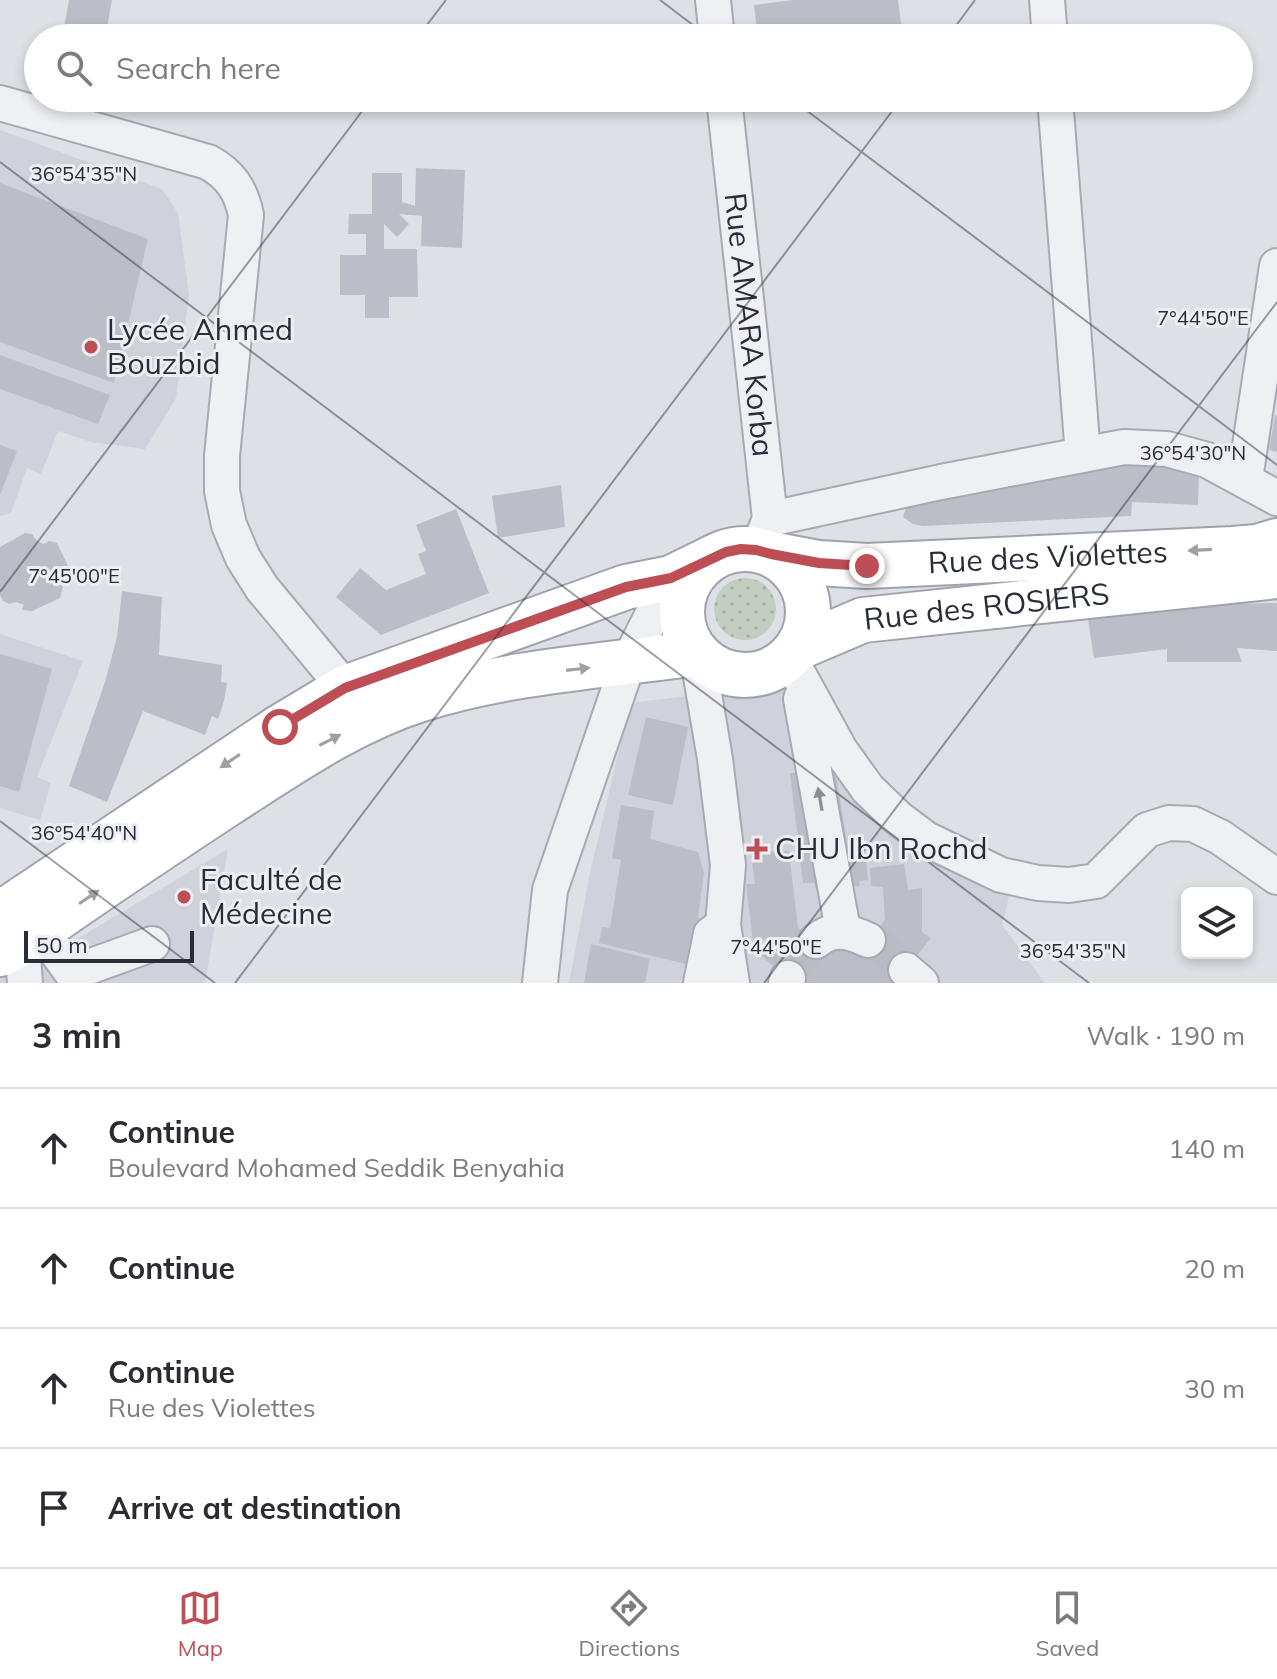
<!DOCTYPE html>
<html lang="en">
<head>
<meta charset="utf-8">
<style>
	body { margin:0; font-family:Mulish,sans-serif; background:#f2f2f3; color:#2b2b33 }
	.controls { position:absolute; right:24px; bottom:24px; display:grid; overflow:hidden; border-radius:12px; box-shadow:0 4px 12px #0003 }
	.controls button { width:72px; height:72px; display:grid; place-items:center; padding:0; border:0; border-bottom:2px solid #e1e1e2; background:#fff; color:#2b2b33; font:40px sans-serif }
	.scale { position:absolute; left:24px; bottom:20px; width:170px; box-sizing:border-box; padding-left:8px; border:4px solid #282d3a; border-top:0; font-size:22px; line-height:28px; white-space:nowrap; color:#282d3a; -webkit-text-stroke:6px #eceef3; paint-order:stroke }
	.stop { position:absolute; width:24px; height:24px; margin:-18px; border:6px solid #be4e55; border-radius:50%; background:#fff }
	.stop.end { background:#be4e55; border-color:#fff; box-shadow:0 2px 8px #0008 }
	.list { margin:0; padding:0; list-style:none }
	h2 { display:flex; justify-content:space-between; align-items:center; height:104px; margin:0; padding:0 32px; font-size:34px }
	h2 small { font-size:26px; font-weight:400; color:#7c7c81 }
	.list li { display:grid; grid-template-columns:52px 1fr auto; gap:24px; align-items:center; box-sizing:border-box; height:120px; padding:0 32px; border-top:2px solid #e1e1e2 }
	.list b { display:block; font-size:30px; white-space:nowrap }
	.list p { margin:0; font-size:26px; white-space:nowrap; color:#7c7c81 }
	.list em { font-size:26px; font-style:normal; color:#7c7c81 }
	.icon { flex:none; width:44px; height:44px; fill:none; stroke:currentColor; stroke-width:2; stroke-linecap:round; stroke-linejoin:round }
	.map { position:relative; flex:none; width:1277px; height:983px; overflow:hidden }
	.search { position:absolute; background:#fff; box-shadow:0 4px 12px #0003; left:24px; right:24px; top:24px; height:88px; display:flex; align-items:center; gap:20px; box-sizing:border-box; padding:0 28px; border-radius:44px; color:#7c7c81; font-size:30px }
	.sheet { height:584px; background:#fff }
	nav { display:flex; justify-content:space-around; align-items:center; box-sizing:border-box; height:112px; border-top:2px solid #e1e1e2; background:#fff; font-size:22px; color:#7c7c81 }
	nav a { display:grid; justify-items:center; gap:4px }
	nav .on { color:#be4e55 }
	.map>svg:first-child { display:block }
</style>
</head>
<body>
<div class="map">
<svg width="1277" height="983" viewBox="0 0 1277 983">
	<defs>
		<pattern id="grass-dots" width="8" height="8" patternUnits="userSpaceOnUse" patternTransform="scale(2)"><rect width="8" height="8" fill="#c2cebf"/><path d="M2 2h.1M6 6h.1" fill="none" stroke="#a7b1a5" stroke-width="1.8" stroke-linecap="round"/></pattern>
	</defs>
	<rect width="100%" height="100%" fill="#dde0e5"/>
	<g fill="#cfd2da">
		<path d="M0,130l162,59 16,24 11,82 -13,103 -31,51 -54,-7 -33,-11 -17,43 -14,-6 -16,45 -11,3z"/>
		<path d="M0,634l83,27 -46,116 14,6 -11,37 -40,-12z"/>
		<path d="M787,684l45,69 16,39 20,22 21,19 59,32 63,24 -9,36 43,58h-476l21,-110 40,-170z"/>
		<path d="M228,849l-23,134h-205v-4l50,-24z"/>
	</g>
	<circle fill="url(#grass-dots)" cx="745" cy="609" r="31"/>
	<g fill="#bbbec7">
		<path d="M69,0h43l-7,38h-43z"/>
		<path d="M793,0h105l5,38h-145l-4,-33z"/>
		<path d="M766,98h90v2l-88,11z"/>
		<path d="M416,168l49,2 -3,78 -41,-2 1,-30 -23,-2 10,10 -12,13 -13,-13v25h33l1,48h-29v21h-24v-23h-25v-40h26v-21h-18l1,-20h23v-41h30v29l13,4z"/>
		<path d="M0,183l148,56 -34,144 -114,-41z"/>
		<path d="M0,355l110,40 -12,29 -98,-35z"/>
		<path d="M1275,415h2v37l-8,-2z"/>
		<path d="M0,445l17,6 -17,44z"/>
		<path d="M1110,458l89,13 -1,34 -66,-3 -1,14 -208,10 -10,-2 -10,-7 7,-19z"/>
		<path d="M561,485l4,42 -67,11 -6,-42z"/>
		<path d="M456,509l33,84 -108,42 -45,-38 24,-29 26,22 40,-16 -8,-20 8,-3 -10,-26z"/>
		<path d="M25,533l7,1 5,7 7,3 5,-3 8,2 11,23 -4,9 -4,-1 -3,9 6,3 -3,12 -28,13 -10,-1 2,-5 -8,-3 -7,2 -6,-3 -3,-6v-48z"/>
		<path d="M122,591l40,6 -3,58 63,10 -1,17 6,1 -3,18 -6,18 -6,-3 -7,19 -62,-24 -36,91 -38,-16 36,-104 12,-45z"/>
		<path d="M1277,603v48l-40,-3 5,14h-75v-13l-73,9 -8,-51z"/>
		<path d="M0,654l52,15 -33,123 -19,-6z"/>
		<path d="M646,717l42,10 -15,78 -45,-10z"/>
		<path d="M835,769l15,92h16l2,19 -9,1 1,5 -45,2v-5h-12l-13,-110z"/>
		<path d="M621,805l33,6 -4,28 48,13 6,21 -6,44 5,5 -9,44 -95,-23 3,-16 8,1 10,-62 1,-6 -9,-2z"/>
		<path d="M789,851l9,77 27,20 38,-2 22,-26 -2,-33 -12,-1 -1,-18 34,-4 4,26 14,-2v44l9,6 -36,45h-101l-35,-29 10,-11 -2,-4 -14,2 -7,-57h9l-4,-31z"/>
		<path d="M591,944l59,15 -5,24h-61z"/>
	</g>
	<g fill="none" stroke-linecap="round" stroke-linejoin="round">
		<g stroke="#b9bcc3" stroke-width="34" stroke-dasharray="34 17" stroke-linecap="butt">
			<path d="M868,940l9,5 29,25"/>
			<path d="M788,978l20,-31 8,-6"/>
		</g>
		<g stroke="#a7aab2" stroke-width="38">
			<g id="minor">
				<path d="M713,0l4,38"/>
				<path d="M1047,0l3,38"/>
				<path id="s1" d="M724,98l46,421 -8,19"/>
				<path d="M1055,98l28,357"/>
				<path d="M0,103l208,59c22,12 33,28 38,53l-24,241v35l7,34 14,33 19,30 83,100"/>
				<path d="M1245,479l32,-213"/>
				<path d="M770,519l171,-37 183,-35 43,2 40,11 70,38"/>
				<path d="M697,653l18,106 13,106 -5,60 9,58"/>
				<path d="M795,668l45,82 28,39 30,29 28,21 75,36 37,8 31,2 27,-4 51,-51 22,-7 24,1 27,13 57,40"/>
				<path d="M801,699l42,231"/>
				<path d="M37,932l19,19 16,22 80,-29"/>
				<path d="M816,941c17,-14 33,-10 52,-1"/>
				<path d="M22,943l3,40"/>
				<path d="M906,970l15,13"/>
				<path d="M540,983l10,-93 78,-227 43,-85"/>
				<path d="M701,983l10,-49 11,-8"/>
				<path d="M786,983l2,-5"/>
			</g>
		</g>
		<g stroke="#9ea3af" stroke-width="48">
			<g id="major">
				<circle cx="745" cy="612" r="63"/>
				<path id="s2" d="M771,554l48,9 48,3 366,-17 24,-2 20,-6"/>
				<path id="s3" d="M797,648l66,-28 414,-44"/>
				<path d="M0,914l280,-187 65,-39 281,-101 45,-9 41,-20"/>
				<path d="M0,954l22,-11c68,-48 137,-94 207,-140 61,-39 122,-82 192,-104 89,-28 184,-33 276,-46"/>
			</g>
		</g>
		<use href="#minor" stroke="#eff0f4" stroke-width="34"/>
		<use href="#major" stroke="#fff" stroke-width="44"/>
	</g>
	<defs><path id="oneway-solid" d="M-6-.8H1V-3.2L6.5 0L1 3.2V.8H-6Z" transform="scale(2)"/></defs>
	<g fill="#9ea0a6">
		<use href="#oneway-solid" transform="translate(1200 550) rotate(177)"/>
		<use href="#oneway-solid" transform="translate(578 669) rotate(-7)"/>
		<use href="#oneway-solid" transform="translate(330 740) rotate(-27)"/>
		<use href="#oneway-solid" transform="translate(230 761) rotate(146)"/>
		<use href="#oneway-solid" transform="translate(89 897) rotate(-34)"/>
	</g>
	<use fill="#8c8e97" href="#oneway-solid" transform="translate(820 799) rotate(-100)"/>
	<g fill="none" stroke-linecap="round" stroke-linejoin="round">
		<path stroke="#be4e55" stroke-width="10" d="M280,727l65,-39 281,-101 45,-9 55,-26 15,-3 15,1 15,4 48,9 48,3"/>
	</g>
	<path fill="none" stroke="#282d3a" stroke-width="2" stroke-opacity="0.45" d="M660,0l50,38M417,38l29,-38M947,38l28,-38M790,98l487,367M0,162l1089,821M0,592l372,-494M0,821l215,162M235,983l667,-885M764,983l513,-681"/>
	<g fill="#be4e55" stroke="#eceef3" stroke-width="3">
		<circle cx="91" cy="347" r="8"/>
		<path d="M753 837h8v8h8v8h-8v8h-8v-8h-8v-8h8z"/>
		<circle cx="184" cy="897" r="8"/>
	</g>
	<g text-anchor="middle" stroke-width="6" stroke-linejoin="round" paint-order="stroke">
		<g font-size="30" fill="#282d3a" stroke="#eceef3">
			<text dy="10" stroke="none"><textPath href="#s1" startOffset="228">Rue AMARA Korba</textPath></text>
			<text dy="10" stroke="none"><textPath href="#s2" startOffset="278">Rue des Violettes</textPath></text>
			<text dy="10" stroke="none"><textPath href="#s3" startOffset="196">Rue des ROSIERS</textPath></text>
		</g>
		<g font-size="30" fill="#282d3a" stroke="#eceef3" text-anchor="start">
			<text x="107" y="340">Lycée Ahmed<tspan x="107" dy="34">Bouzbid</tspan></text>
			<text x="775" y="859">CHU Ibn Rochd</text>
			<text x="200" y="890">Faculté de<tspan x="200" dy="34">Médecine</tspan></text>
		</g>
	</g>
	<g font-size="20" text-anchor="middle" fill="#282d3a" stroke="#eceef3" stroke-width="6" stroke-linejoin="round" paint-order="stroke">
		<text x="84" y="181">36°54'35"N</text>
		<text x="1203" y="325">7°44'50"E</text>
		<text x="1193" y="460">36°54'30"N</text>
		<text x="74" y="583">7°45'00"E</text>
		<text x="84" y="840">36°54'40"N</text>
		<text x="776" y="954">7°44'50"E</text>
		<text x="1073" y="958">36°54'35"N</text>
	</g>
</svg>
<div class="controls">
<button><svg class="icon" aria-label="layers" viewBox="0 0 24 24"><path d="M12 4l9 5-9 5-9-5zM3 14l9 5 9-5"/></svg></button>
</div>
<div class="scale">50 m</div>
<div class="stop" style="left:280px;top:727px"></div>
<div class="stop end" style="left:867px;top:566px"></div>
<div class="search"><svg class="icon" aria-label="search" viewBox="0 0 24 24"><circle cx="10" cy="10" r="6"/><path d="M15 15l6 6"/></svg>Search here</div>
</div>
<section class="sheet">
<h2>3 min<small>Walk · 190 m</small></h2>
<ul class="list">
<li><svg class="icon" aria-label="ahead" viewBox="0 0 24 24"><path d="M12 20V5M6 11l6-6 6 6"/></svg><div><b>Continue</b><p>Boulevard Mohamed Seddik Benyahia</p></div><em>140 m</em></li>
<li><svg class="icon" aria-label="ahead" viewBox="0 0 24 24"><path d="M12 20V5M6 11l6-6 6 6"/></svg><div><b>Continue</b></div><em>20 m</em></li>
<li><svg class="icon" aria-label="ahead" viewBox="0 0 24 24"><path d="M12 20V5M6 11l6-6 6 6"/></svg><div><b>Continue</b><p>Rue des Violettes</p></div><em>30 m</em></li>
<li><svg class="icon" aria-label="arrive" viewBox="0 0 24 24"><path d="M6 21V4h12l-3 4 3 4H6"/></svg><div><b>Arrive at destination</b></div></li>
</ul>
</section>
<nav>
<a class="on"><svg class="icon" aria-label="map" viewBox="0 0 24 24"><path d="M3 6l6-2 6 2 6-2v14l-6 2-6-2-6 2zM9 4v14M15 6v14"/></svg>Map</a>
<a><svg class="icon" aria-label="directions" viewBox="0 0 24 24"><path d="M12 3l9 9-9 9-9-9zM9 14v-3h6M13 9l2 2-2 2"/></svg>Directions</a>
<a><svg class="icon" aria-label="saved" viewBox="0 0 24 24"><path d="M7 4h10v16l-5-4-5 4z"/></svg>Saved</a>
</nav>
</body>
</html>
